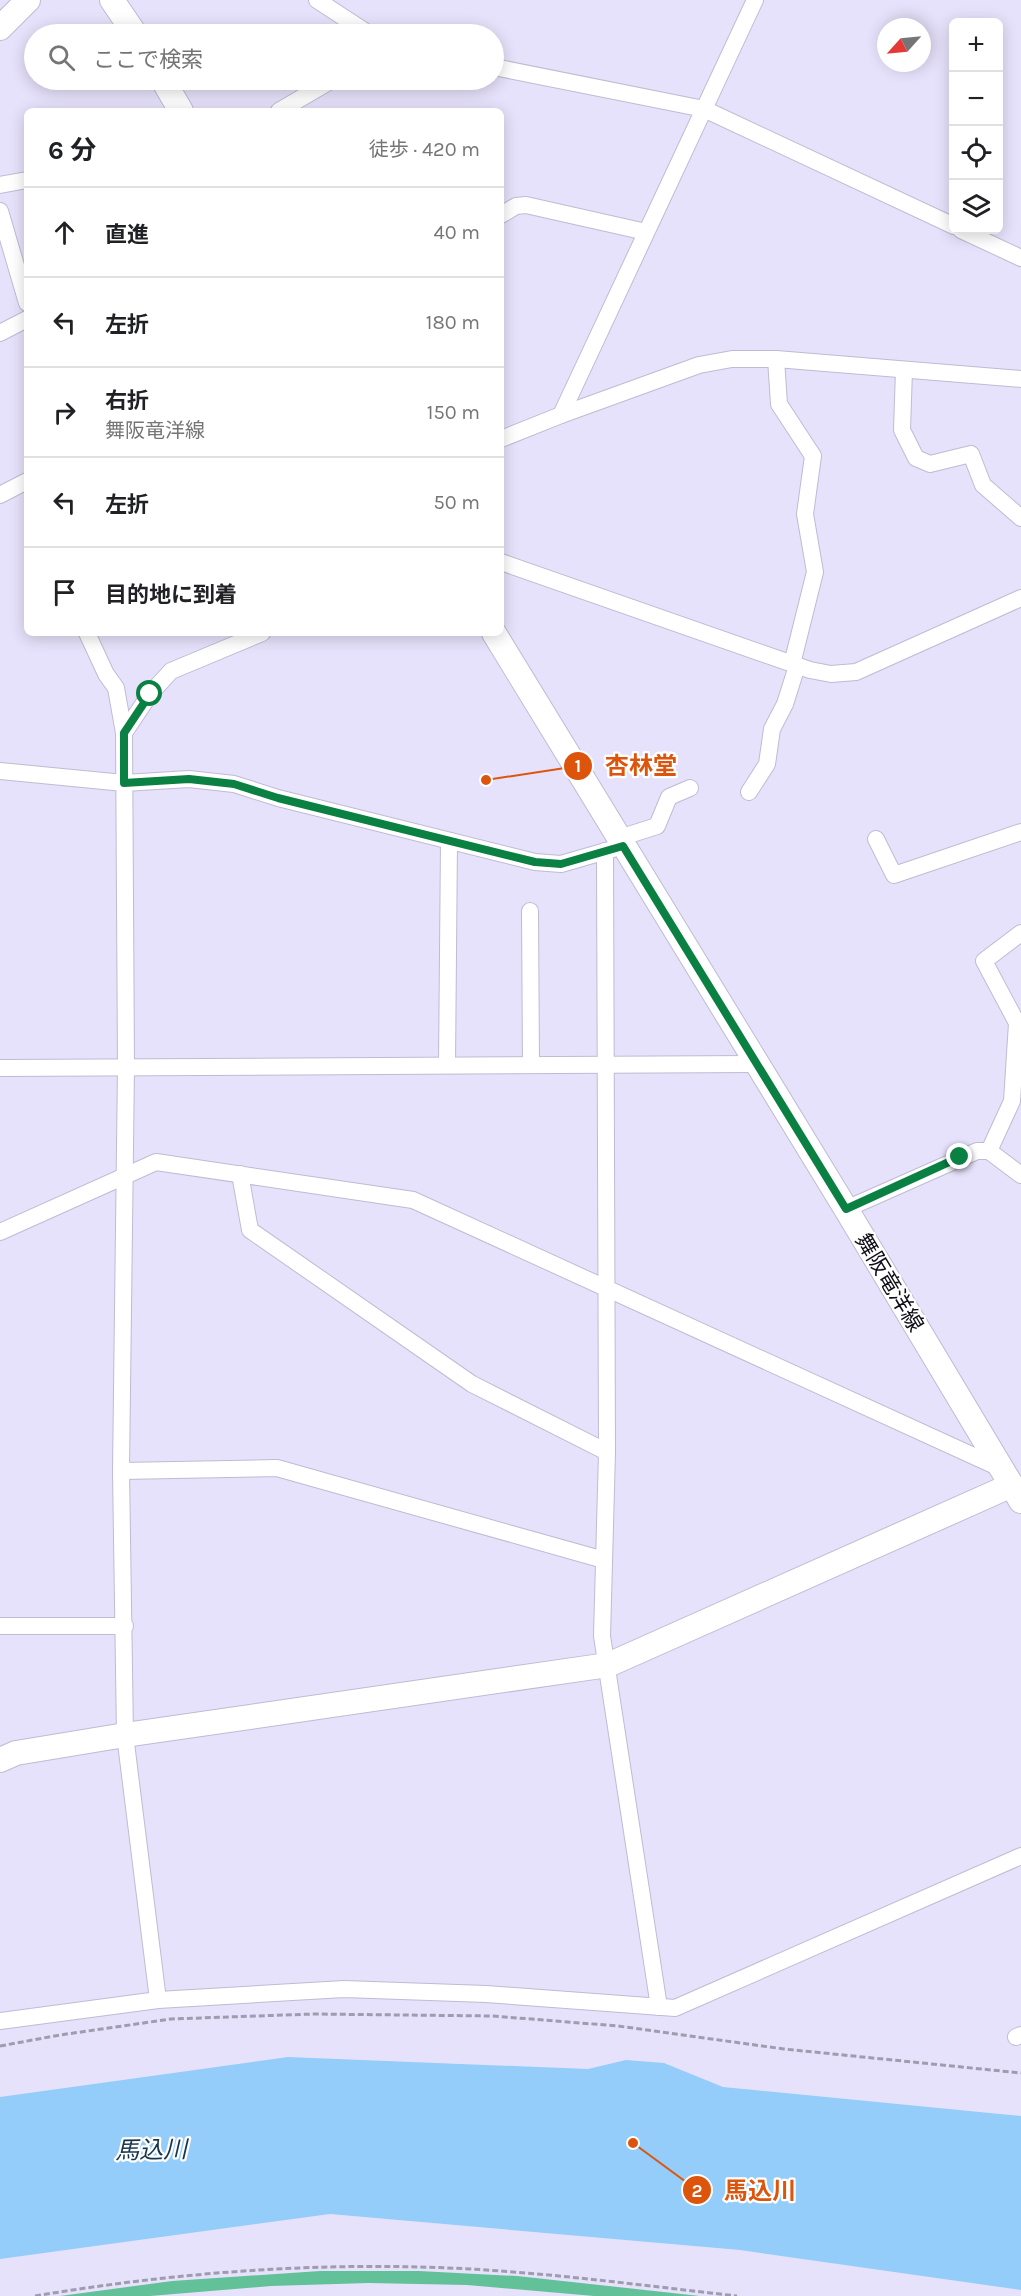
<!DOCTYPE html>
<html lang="ja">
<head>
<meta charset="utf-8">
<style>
	body { margin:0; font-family:Karla,"Noto Sans JP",sans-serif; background:#f6f6f6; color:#202124 }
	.controls { position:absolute; right:18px; top:18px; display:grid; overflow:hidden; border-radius:9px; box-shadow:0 3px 15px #0003 }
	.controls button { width:54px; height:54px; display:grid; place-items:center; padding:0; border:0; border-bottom:2px solid #e0e0e0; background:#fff; color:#202124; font:30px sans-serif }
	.compass { position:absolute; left:877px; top:18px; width:54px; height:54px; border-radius:50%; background:#fff; box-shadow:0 3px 15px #0003; rotate:243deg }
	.stop { position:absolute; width:18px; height:18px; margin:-14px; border:4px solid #0b8043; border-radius:50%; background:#fff }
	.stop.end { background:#0b8043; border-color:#fff; box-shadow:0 2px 6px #0008 }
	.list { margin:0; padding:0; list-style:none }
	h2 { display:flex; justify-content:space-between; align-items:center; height:78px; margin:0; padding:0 24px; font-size:26px }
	h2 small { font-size:20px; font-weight:400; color:#757577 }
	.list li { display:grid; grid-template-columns:39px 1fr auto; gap:18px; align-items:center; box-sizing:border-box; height:90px; padding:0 24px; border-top:2px solid #e0e0e0 }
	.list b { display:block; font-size:22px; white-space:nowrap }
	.list p { margin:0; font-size:20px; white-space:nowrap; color:#757577 }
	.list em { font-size:20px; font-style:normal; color:#757577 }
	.icon { flex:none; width:33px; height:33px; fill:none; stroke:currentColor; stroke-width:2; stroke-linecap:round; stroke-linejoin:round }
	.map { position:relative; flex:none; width:1021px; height:2296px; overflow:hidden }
	.search { position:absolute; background:#fff; box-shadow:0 3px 15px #0003; left:24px; top:24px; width:480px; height:66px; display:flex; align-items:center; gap:15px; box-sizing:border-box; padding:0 21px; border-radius:33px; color:#757577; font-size:22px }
	.panel { position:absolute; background:#fff; box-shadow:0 3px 15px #0003; left:24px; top:108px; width:480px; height:528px; border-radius:9px }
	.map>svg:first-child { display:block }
</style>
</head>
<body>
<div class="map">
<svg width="1021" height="2296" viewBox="0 0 1021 2296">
	<rect width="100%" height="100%" fill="#e7e2fb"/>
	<path fill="#62c199" d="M320,2271h99l98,5 183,20h-106l-127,-11 -98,-2 -98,3 -121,10h-90l112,-15z"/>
	<path fill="#94cdfa" d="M288,2057l300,12 38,-9 38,3 59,24 298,29v174l-281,-40 -410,-36 -330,45v-162z"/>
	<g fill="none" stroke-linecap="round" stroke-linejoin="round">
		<g stroke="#bfbbd2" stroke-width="18">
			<g id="street">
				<path d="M317,0l52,34"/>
				<path d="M494,67l210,42 250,117"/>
				<path d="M279,111l53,-31"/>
				<path d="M0,185l27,-5"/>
				<path d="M0,211l27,92"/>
				<path d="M501,215l15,-9 10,-1 120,27"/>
				<path d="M961,230l60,28"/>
				<path d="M0,333l27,-14"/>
				<path d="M776,359l3,45 34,52 -8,58 10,58 -23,92"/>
				<path d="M904,370l-2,60 14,28 14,6 41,-10 12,31 38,33"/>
				<path d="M561,415l194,-415"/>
				<path d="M501,439l60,-24 138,-50 33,-6h44l245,20"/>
				<path d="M0,495l27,-14"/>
				<path d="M501,562l309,108 21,4 25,-2 165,-74"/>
				<path d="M124,733l26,-39 21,-23 91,-38"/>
				<path d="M0,771l124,12 65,-4 45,5 44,14 257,64 26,2 52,-15"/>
				<path d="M749,792l18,-28 5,-35 13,-25 12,-38"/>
				<path d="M619,838l38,-12 12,-29 21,-9"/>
				<path d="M876,839l18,36 127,-43"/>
				<path d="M605,851l2,601 -5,184 57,371"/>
				<path d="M530,911l1,154"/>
				<path d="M447,1065l2,-224"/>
				<path d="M0,1068l756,-4"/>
				<path d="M989,1151l23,-50 5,-78 -33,-62 37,-28"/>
				<path d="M240,1174l10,56 222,154 135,68"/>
				<path d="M846,1209l131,-58h12l32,24"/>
				<path d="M0,1232l156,-70 257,38 589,269"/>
				<path d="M121,1471l156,-3 327,92"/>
				<path d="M0,1626h125"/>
				<path d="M158,2000l186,-11 142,5 189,14 346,-152"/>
				<path d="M0,2021l158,-21 -33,-265 -4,-264 5,-404 -2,-334 -8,-45 -10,-14 -19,-41"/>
				<path d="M1016,2037l5,-2"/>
			</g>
		</g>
		<g stroke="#bfbbd2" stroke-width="26">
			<g id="secondary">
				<path d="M112,0l23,34"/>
				<path d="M0,28l28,-28"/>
				<path d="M163,80l18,31"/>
				<path d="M494,633l352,576 175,292"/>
				<path d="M0,1760l16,-7 109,-18 483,-70 404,-180"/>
			</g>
		</g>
		<g stroke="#a09caf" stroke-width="3" stroke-dasharray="6 3" stroke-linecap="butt">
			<path d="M0,2046l60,-11 111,-16 143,-5 179,2 125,10 166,23 237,24"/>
			<path d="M35,2296c143,-24 289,-35 435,-27 89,5 178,17 267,27"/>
		</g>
		<use href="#street" stroke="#fff" stroke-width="16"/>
		<use href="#secondary" stroke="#fff" stroke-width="24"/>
	</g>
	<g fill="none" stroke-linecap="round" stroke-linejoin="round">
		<path stroke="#0b8043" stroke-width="8" d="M150,694l-26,39v50l65,-4 45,5 44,14 257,64 26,2 62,-18 223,363 114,-52"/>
	</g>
	<g text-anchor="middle" stroke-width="4.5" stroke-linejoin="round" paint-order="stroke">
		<g font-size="22" fill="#100e16" stroke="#fff">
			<text transform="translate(890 1282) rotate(59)" y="8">舞阪竜洋線</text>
		</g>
		<g font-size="24" font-style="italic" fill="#17364d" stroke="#fff">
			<text transform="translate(151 2150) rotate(-1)" y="8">馬込川</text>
		</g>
	</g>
	<path fill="none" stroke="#dd550c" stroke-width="2" d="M486 780L578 766M633 2143L697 2190"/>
	<g fill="#dd550c" stroke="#fff" stroke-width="2">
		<circle cx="486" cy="780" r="6"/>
		<circle cx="633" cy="2143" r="6"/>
		<circle cx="578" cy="766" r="15"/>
		<circle cx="697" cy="2190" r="15"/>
	</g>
	<g font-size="18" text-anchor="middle" font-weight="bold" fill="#fff">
		<text x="578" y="772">1</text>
		<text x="697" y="2197">2</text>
	</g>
	<g font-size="24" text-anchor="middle" font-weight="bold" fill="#dd550c" stroke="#fff" stroke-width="4.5" stroke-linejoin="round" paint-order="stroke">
		<text x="641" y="774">杏林堂</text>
		<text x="760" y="2199">馬込川</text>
	</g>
</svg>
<div class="controls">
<button>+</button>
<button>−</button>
<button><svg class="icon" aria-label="locate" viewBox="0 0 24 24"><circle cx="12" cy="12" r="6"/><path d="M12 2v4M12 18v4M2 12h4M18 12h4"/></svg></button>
<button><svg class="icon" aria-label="layers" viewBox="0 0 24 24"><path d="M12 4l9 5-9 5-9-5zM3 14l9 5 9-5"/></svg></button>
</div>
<svg class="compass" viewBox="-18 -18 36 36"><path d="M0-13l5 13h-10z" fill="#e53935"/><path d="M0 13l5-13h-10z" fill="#757577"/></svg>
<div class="stop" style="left:150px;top:694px"></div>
<div class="stop end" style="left:960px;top:1157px"></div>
<div class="search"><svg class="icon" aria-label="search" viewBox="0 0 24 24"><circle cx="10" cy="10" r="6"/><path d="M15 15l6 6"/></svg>ここで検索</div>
<section class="panel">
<h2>6 分<small>徒歩 · 420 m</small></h2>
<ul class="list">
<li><svg class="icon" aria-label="ahead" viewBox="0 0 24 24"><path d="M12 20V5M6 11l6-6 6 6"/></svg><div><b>直進</b></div><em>40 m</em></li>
<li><svg class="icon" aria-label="left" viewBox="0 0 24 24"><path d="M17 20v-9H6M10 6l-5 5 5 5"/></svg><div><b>左折</b></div><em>180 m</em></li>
<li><svg class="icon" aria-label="right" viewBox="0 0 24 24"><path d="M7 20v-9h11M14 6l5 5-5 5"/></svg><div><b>右折</b><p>舞阪竜洋線</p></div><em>150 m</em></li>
<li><svg class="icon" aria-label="left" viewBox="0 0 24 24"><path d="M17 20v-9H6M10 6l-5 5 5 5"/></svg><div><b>左折</b></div><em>50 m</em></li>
<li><svg class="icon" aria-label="arrive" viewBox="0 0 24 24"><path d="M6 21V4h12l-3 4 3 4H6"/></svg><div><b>目的地に到着</b></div></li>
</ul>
</section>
</div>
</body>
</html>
